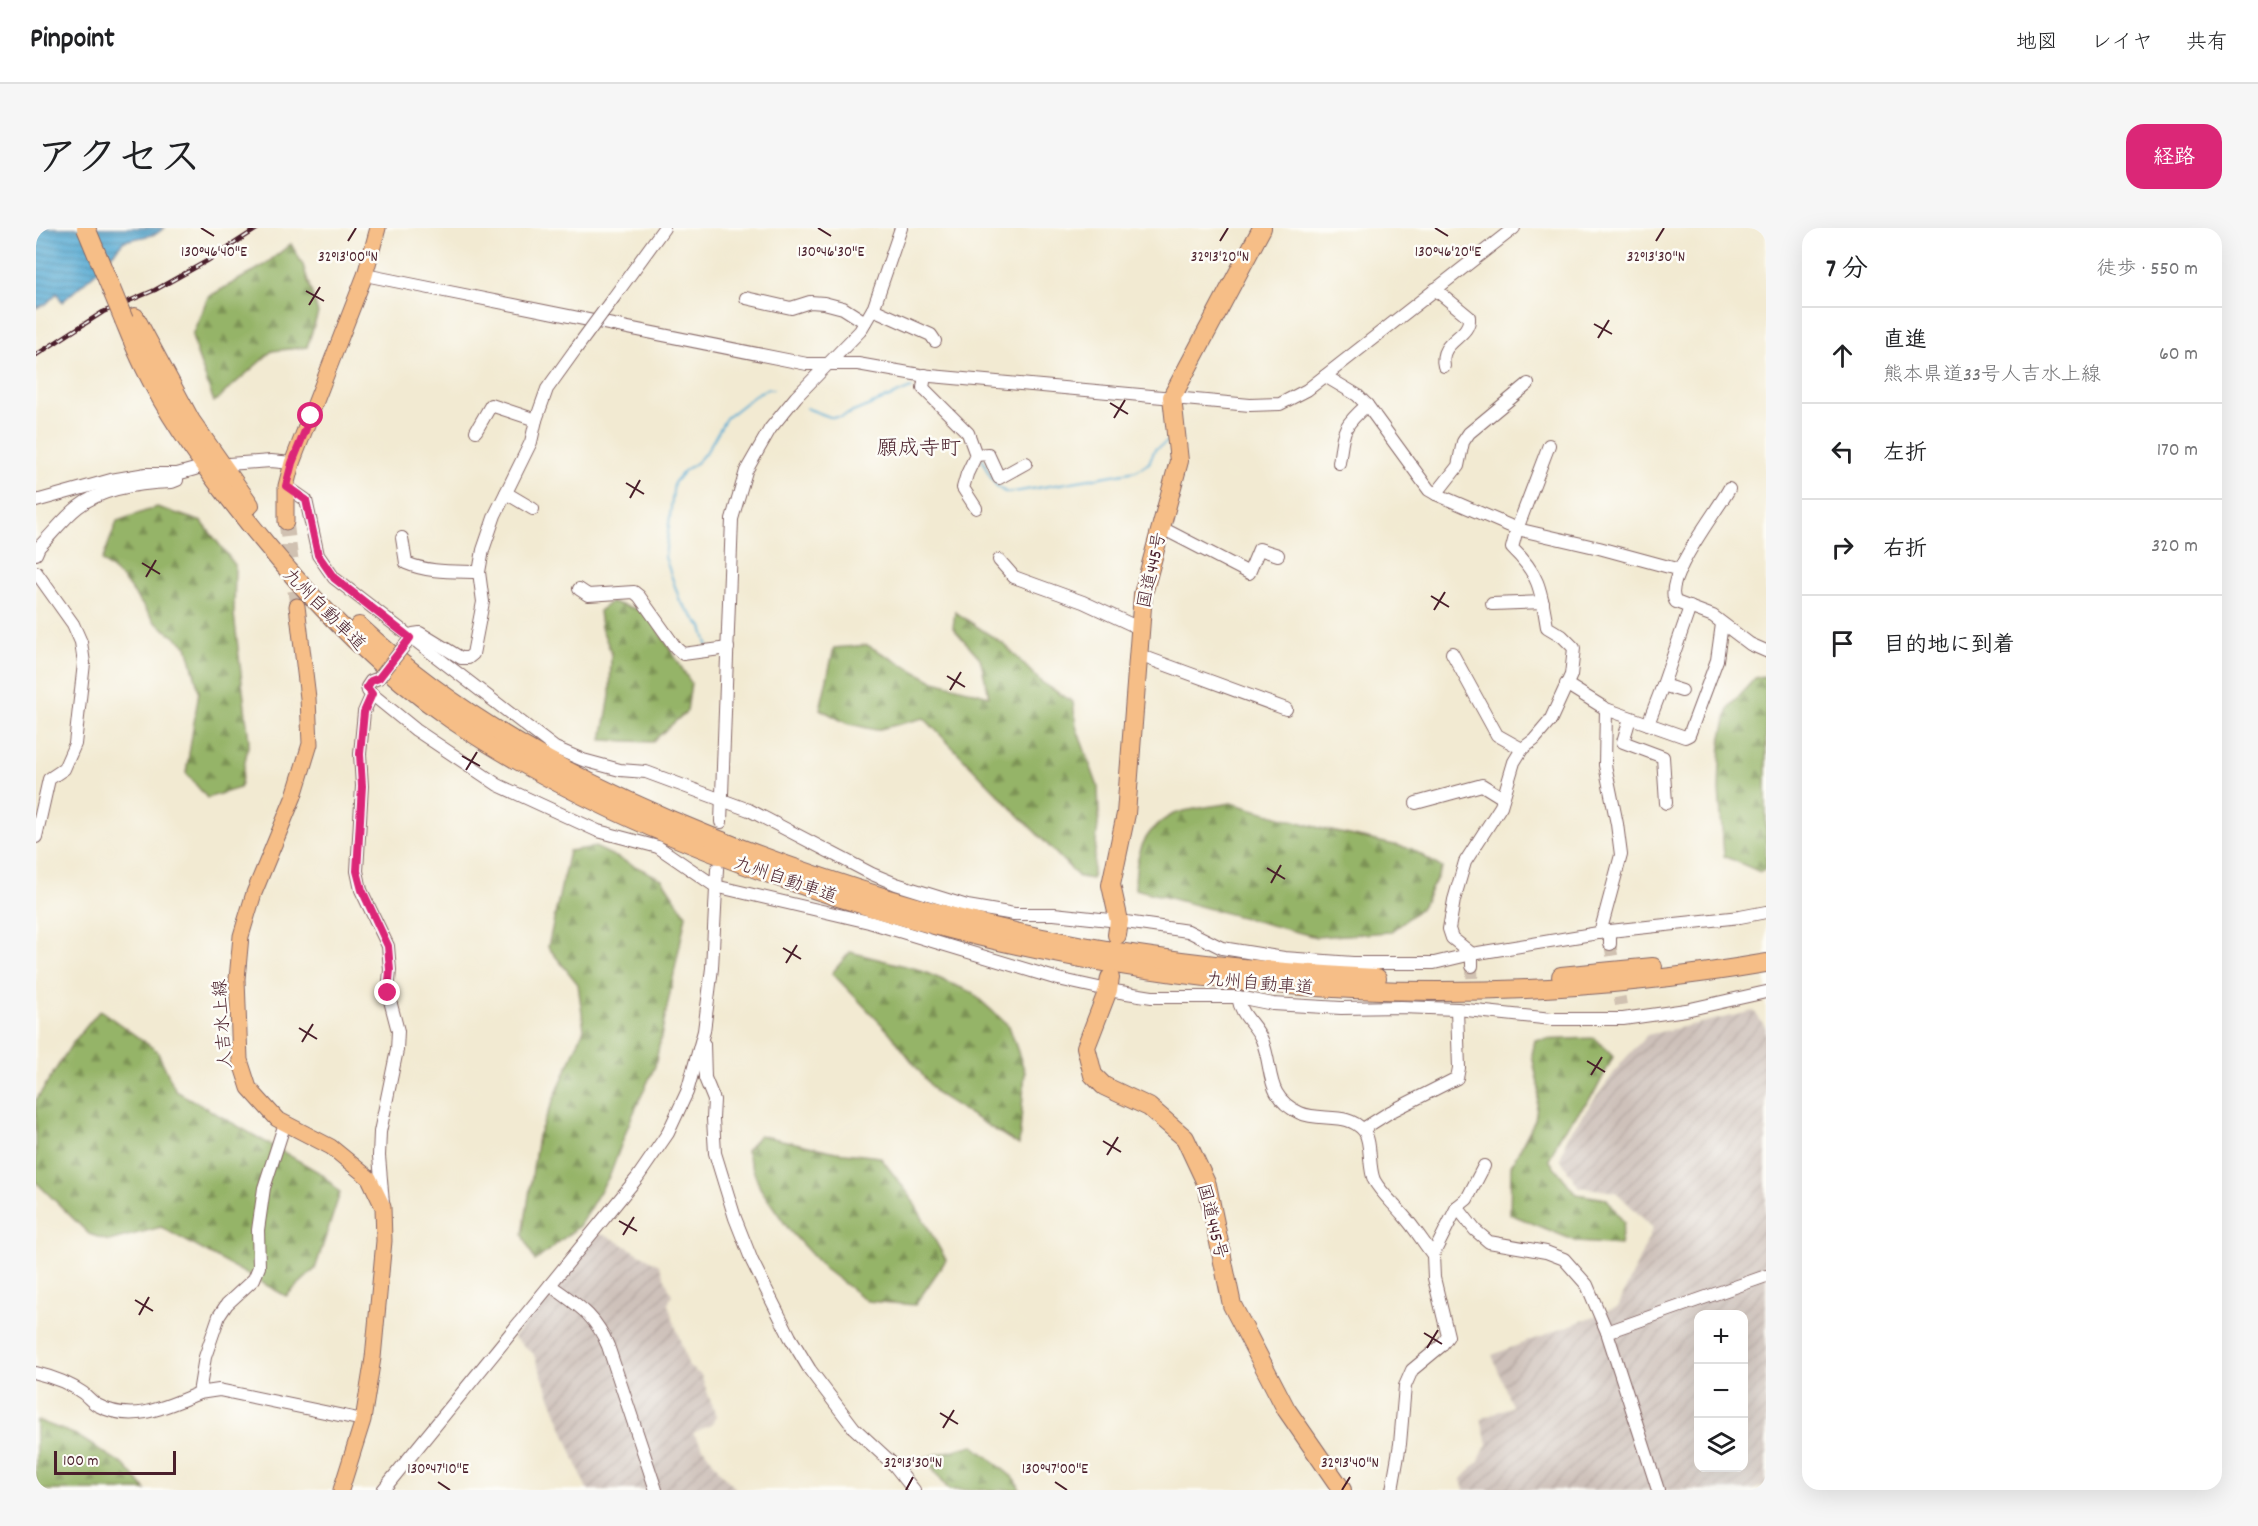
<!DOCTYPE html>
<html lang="ja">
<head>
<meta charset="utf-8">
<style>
	body { margin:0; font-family:Dekko,"Klee One",sans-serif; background:#f6f6f6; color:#202124 }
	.controls { position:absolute; right:18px; bottom:18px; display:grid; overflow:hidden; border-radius:12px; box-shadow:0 6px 24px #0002 }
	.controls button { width:54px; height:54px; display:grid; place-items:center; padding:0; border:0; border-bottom:2px solid #e0e0e0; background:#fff; color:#202124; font:30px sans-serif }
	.scale { position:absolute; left:18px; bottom:15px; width:122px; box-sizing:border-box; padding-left:6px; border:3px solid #4a1f2b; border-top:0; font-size:16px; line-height:21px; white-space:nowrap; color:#4a1f2b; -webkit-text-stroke:4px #fdfcf7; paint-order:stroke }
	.stop { position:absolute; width:18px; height:18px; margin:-14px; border:4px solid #db2777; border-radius:50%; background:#fff }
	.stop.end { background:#db2777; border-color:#fff; box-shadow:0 2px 6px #0008 }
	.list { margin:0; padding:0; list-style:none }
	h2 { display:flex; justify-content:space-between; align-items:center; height:78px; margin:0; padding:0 24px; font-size:26px }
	h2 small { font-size:20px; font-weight:400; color:#757577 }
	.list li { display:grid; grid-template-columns:39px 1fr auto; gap:18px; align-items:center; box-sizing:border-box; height:96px; padding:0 24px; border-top:2px solid #e0e0e0 }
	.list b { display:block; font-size:22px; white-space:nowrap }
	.list p { margin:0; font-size:20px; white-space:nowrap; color:#757577 }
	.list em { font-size:20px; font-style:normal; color:#757577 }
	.icon { flex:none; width:33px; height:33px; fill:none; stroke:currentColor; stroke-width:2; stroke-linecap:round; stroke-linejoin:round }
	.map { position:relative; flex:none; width:1730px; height:1262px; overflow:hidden; border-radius:18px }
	header { display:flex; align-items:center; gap:36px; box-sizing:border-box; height:84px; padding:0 30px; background:#fff; border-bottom:2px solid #e0e0e0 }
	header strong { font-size:28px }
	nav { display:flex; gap:33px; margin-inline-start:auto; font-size:21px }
	.intro { display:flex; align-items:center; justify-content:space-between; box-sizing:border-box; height:144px; padding:0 36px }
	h1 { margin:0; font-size:42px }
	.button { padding:15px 27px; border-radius:18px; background:#db2777; color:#fff; font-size:21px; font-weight:700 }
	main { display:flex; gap:36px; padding:0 36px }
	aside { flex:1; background:#fff; border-radius:18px; box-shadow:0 6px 24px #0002 }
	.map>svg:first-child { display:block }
</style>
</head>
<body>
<header>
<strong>Pinpoint</strong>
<nav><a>地図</a><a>レイヤ</a><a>共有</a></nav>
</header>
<div class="intro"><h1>アクセス</h1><a class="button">経路</a></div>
<main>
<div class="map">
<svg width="1730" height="1262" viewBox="0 0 1730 1262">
	<defs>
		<pattern id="industrial-furrows" width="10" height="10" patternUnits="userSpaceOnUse" patternTransform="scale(1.5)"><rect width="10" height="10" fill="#cec1ba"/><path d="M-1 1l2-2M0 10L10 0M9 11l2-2" fill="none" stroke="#b2a5a0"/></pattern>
		<pattern id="forest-firs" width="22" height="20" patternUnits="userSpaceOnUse" patternTransform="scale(1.5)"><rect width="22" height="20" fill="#95b467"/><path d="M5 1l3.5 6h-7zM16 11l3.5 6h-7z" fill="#7c9255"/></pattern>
		<pattern id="water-rules" width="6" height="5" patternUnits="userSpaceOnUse" patternTransform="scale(1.5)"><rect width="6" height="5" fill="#58abd3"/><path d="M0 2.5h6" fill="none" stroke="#4b8bab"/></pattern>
	</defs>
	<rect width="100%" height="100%" fill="#fdfcf7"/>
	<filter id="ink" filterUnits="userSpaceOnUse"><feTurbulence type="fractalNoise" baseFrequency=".0167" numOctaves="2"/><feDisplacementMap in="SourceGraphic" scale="12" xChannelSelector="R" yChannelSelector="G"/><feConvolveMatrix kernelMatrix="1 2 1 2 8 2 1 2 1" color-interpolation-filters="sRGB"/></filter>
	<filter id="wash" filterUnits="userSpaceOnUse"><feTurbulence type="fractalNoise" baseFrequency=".008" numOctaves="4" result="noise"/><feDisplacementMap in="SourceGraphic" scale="24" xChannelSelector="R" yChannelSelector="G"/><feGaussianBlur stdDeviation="1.35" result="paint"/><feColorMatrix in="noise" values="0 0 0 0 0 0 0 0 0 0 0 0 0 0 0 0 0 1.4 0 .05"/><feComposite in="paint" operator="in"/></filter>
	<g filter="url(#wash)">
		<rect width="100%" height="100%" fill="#f2ead2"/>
		<g fill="url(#industrial-furrows)" fill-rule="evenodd">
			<path d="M1718,783l12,17v457l-14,5h-288l-3,-10 17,-18 9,-18 -6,-25 31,-13 -20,-51 126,-48 35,-79 -37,-36 -37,-5 -19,-28 8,-24 55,-74 24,-26zM1662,1086h46v154h-46z"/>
			<path d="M562,1006l10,2 51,29 13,30 -4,9 21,63 12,8 15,41 -5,9 -18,8 28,40 16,17h-150l-54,-137 -20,-16z"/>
		</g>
		<g fill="url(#forest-firs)" stroke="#706a49" stroke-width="1.5">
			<path d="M255,16l12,21 15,48 -11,34 -35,4 -58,51 -17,-48 -5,-19 16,-38 55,-31z"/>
			<path d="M121,279l45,15 33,43 -1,49 15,127 -9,47 -33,10 -21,-25 13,-82 -12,-45 -32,-24 -32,-43 -21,-18 15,-40z"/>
			<path d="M575,374l36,10 44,71 -4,28 -35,31 -50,-2 8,-44 1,-44 -10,-25 -2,-16z"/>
			<path d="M919,384l50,33 36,37 32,20 3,24 22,61 1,29 -7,63 -13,-2 -155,-159 -48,12 -30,-7 -26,-14 14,-61 33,-3 64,35 58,16 -9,-38 -27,-30z"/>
			<path d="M1730,448v192l-6,4 -36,-16 -5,-66 2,-49 8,-34 26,-29z"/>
			<path d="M1195,575l96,27 85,19 30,19 -20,39 -32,25 -74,5 -181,-48c0,-32 6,-58 37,-74 11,-6 44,-9 59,-12z"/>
			<path d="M559,619l67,32 24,36 -31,151 -25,55 -20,54 -31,51 -44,35 -12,-26 15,-99 46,-107 -6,-45 -30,-37 21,-96z"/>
			<path d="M814,724l67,17 54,23 38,34 16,46 -6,73 -82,-51 -47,-61 -58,-60z"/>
			<path d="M64,782l57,41 19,40 146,83 18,19 -25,76 -29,27 -125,-69 -52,14 -20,-7 -53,-52v-82l36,-56z"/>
			<path d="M1559,810l18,19 -18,35 -33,40 -13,28 27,34 31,5 17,24 -4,22 -42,-3 -68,-28 1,-48 24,-46 4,-31 -7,-34 3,-15z"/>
			<path d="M723,907l77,17 44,5 30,39 36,64 -31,45 -48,-4 -42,-32 -35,-38 -30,-43 -14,-37z"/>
			<path d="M0,1192l40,15 48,30 22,25h-110z"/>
			<path d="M937,1217l43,35 4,10h-71l-25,-32z"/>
		</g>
		<path fill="url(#water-rules)" stroke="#51657f" stroke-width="1.5" d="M0,0h128l-8,6 -32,7 -28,31 -34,30 -5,-9 -11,11 -10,4z"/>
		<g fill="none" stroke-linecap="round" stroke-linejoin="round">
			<g stroke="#58abd3" stroke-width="2">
				<path d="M770,180l24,9h11l70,-29"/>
				<path d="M946,230c5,13 12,31 26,35l128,-22 13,-8 6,-14 14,-8"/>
				<path d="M672,419l-6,-20 -22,-26 -15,-44 9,-74 9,-11 14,-10 10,-11 19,-33 32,-25 10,-4h5"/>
			</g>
		</g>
	</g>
	<g filter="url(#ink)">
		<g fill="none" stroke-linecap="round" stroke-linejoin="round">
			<g stroke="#d0c1b1" stroke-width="12" stroke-dasharray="12 6" stroke-linecap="butt">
				<path d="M1574,716l11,61"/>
				<path d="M1436,738l1,35"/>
			</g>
			<path stroke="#d0c1b1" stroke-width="15" stroke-dasharray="15 8" stroke-linecap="butt" d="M250,294l11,84"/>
			<g stroke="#856665" stroke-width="14">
				<g id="minor">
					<path d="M329,47l442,89h51l62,11 330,30 30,-1 27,-14 207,-162"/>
					<path d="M1399,61l34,28c2,21 -31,23 -25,49"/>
					<path d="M578,69l50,-69"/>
					<path d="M710,70l45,10 19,-6 14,1 19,5 22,14"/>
					<path d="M837,81l58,26 4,6"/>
					<path d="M889,147l-2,13 45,45 8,22 -9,19 -4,14 13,20"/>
					<path d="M1289,148l32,19 10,10 62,85 7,4 81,35 82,19 81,22"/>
					<path d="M440,203l15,-26 45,15"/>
					<path d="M940,227l12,-1 11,24 27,-15"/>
					<path d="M1303,235c5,-33 2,-35 28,-58"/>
					<path d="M192,236l43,-3 21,2"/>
					<path d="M250,258l20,14 12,55 16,23 221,170 28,12 37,10 26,2 103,38 123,64 24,10 71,22 47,8h40l65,7 69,10 34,17 62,10 69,5h81l38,-9 138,-23 130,-14 26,-5"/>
					<path d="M1693,261c-10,20 -69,93 -53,113l37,14 37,28 16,7"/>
					<path d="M470,265l27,16"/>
					<path d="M1400,266l22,-28 5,-24 6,-9 59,-49"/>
					<path d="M0,273l75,-21 35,-6h31l18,-5"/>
					<path d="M1124,299l89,46 10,-24 19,6"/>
					<path d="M366,310l4,25c23,10 49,8 73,9"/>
					<path d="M0,326l3,-7c13,-13 25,-29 39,-40 24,-19 64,-24 94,-25l5,-2v-6"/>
					<path d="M963,332l15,17 69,25 58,27"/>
					<path d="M0,344l37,52 8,18 3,21 -9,81 -11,25 -15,10 -13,58"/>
					<path d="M543,361l9,6 46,-3 5,4 37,52 7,6 45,-6"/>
					<path d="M1456,376l51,-2"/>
					<path d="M370,416l7,-10 7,-1 41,25h7l5,-4 10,-52 -4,-30 4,-22 12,-35 36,-73 5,-22 11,-31 28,-39"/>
					<path d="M1416,425l45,82 25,14"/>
					<path d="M1103,427l147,54"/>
					<path d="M343,450l-8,3 -4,6 1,4 48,39 82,55 100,46 60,16 57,39 154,36 189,57 50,11 44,7h86l35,7 68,4 60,-1 56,2 95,10h71l63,-9 80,-18"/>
					<path d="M1530,456l40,25 -1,56 12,59 4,31 -21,78"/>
					<path d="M1627,457l27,-78"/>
					<path d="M336,466l-8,18 -4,42 2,32 -5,85 4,19 27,56 2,24 -2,23 10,38 -1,19 -17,82 -1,24 4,47"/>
					<path d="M1570,481l79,28 4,-2 28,-75 5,-36"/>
					<path d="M1594,490l-7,24 40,15 3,46"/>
					<path d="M1612,496l15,-39 19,6"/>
					<path d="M1380,575l66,-18 21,13"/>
					<path d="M685,594l11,-303 14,-48 24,-42 26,-32 64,-66 14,-24 27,-79"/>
					<path d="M1574,703v13"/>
					<path d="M1436,738v-12l-20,-16 -3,-9 5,-29 11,-38 36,-56 13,-44 8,-13 12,-9 16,-19 21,-46 3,-27 -12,-12 -15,-9c-6,-36 -7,-52 -35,-79l5,-19 32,-84"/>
					<path d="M1202,769c3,20 17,26 24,43 12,29 2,57 38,73 20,9 48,-2 64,18 8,11 4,35 10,49 7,13 19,23 29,35 11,12 20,27 30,40"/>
					<path d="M668,816l1,34 9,22 -1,19 2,34 20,65 17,43 38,76 20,33 44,58 40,37 20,25"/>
					<path d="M249,895l-21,65 -6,42 1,37 -5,12 -27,25 -8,12 -14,41 -6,36 20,-3 144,30"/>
					<path d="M1327,901l27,-17 67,-34 2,-10 -2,-59"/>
					<path d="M1448,938l-17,33 -10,8 18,23 14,12 57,10 18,7 23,26 20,47 51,158"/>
					<path d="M514,1057c27,20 45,29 58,61l48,144"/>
					<path d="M1571,1104l159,-56"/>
					<path d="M0,1145c17,4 33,10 47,20 5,4 9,9 14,12 35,19 69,2 102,-12"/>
					<path d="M347,1262l254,-312 31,-45 19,-41 17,-61 8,-63 5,-99"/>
					<path d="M1356,1262l8,-46 5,-58 7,-16 29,-24 7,-10 -14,-58 -1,-23 24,-48"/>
				</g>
			</g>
			<g stroke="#856665" stroke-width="17">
				<g id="major">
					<path d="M250,294v-36l6,-23 73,-188 13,-47"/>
					<path d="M261,378l11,92 2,46 -16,52 -40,97 -13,43 -4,43 3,81 9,28 28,31 54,28 38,31 14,29 1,34 -11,117 -10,62 -22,70"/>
				</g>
			</g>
			<g stroke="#856665" stroke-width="20">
				<g id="highway">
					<path d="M99,89l56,104 59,84"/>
					<path d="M88,92c7,17 14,35 23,52 22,45 52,87 83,127 63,82 135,161 221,220 102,69 217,119 333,160 316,110 651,141 982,84"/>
					<path d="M323,398c98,92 223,159 348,209 142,57 293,101 445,122 75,11 150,17 225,21"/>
					<path d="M1081,707l2,-14 -8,-36 15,-71 17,-220 36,-133 -7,-64 90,-169"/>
					<path d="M1525,748l92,-9"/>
					<path d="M1074,750l-2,12 -22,57 7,28 11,11 45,21 36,31 22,47 25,120 54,104 56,81"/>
				</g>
			</g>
			<use href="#minor" stroke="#fff" stroke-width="12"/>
			<use href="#major" stroke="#f6be87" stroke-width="15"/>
			<use href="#highway" stroke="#f6be87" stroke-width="18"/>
			<g stroke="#4a1f2b" stroke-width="4.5">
				<path id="rail" d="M0,127l67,-43 52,-22 52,-29 51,-33"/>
			</g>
			<use href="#rail" stroke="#fdfcf7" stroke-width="2" stroke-dasharray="7" stroke-linecap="butt"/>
			<g stroke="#856665" stroke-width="14" stroke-linecap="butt">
				<g id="minor-bridge">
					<path d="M539,122l39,-53"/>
					<path d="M343,450l26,-33"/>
				</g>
			</g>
			<g stroke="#856665" stroke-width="20" stroke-linecap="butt">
				<path id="highway-bridge" d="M50,0l38,92"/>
			</g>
			<use href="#minor-bridge" stroke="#fff" stroke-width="12"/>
			<use href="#highway-bridge" stroke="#f6be87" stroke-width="18"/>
		</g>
	</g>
	<g fill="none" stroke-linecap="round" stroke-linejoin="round" filter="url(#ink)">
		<path stroke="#db2777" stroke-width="8" d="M275,188l-19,47 -6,23 20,14 12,55 16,23 76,60 -31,40 -8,3 -4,6 5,7 -8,18 -4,42 2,32 -5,85 5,19 26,56 2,24 -2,23"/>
	</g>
	<path fill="none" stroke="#4a1f2b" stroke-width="2" d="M165,0l13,8M782,0l13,8M1399,0l13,8M312,13l8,-13M1184,13l8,-13M1620,13l8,-13M270,63l18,10M273,77l11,-18M1558,96l18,10M1562,110l11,-18M1074,175l18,11M1078,190l11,-18M590,255l18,11M594,270l10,-18M106,335l18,11M110,349l10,-17M1395,368l18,11M1398,382l11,-18M911,448l18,11M914,462l11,-18M426,528l18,10M430,542l11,-18M1231,640l18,11M1235,655l10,-18M747,720l18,11M750,735l11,-18M263,800l18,11M266,814l11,-18M1551,833l18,11M1555,847l11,-18M1067,913l18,11M1071,927l11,-18M583,993l18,10M587,1007l11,-18M99,1072l18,11M103,1087l10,-18M1388,1105l18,11M1391,1120l11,-18M904,1185l18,11M907,1200l11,-18M402,1254l12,8M1019,1254l12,8M870,1262l7,-13M1306,1262l8,-13"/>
	<g text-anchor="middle" stroke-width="5" stroke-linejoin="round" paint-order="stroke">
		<g font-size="18" fill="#4a1f2b" stroke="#fdfcf7">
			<text transform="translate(1115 342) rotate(-78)" y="6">国道445号</text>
			<text transform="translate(289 381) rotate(45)" y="6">九州自動車道</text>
			<text transform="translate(750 651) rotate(19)" y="6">九州自動車道</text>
			<text transform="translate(1224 755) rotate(5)" y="6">九州自動車道</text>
			<text transform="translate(186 796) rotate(-94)" y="6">人吉水上線</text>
			<text transform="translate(1177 993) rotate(76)" y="6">国道445号</text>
		</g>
		<g font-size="21" fill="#4a1f2b" stroke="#fdfcf7">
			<text x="883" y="226">願成寺町</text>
		</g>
	</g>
	<g font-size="15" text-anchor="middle" fill="#4a1f2b" stroke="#fdfcf7" stroke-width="5" stroke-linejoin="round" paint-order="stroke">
		<text x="178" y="28">130°46'40"E</text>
		<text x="795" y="28">130°46'30"E</text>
		<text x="1412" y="28">130°46'20"E</text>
		<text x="312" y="33">32°13'00"N</text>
		<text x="1184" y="33">32°13'20"N</text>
		<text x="1620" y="33">32°13'30"N</text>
		<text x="877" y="1239">32°13'30"N</text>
		<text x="1314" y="1239">32°13'40"N</text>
		<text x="402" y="1245">130°47'10"E</text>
		<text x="1019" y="1245">130°47'00"E</text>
	</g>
</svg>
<div class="controls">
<button>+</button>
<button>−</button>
<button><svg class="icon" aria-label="layers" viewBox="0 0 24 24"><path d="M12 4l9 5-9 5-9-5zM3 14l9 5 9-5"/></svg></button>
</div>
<div class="scale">100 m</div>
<div class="stop" style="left:275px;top:188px"></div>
<div class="stop end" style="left:352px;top:765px"></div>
</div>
<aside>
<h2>7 分<small>徒歩 · 550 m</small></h2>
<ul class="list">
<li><svg class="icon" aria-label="ahead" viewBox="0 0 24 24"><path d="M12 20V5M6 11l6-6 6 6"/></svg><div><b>直進</b><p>熊本県道33号人吉水上線</p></div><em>60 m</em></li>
<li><svg class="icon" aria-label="left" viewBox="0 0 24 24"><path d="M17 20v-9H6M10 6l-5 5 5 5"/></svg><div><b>左折</b></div><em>170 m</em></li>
<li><svg class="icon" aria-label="right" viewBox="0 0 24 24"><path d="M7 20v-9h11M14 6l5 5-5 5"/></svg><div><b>右折</b></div><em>320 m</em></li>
<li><svg class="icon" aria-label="arrive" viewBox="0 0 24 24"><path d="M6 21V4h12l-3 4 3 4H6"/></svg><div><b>目的地に到着</b></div></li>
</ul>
</aside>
</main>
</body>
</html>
